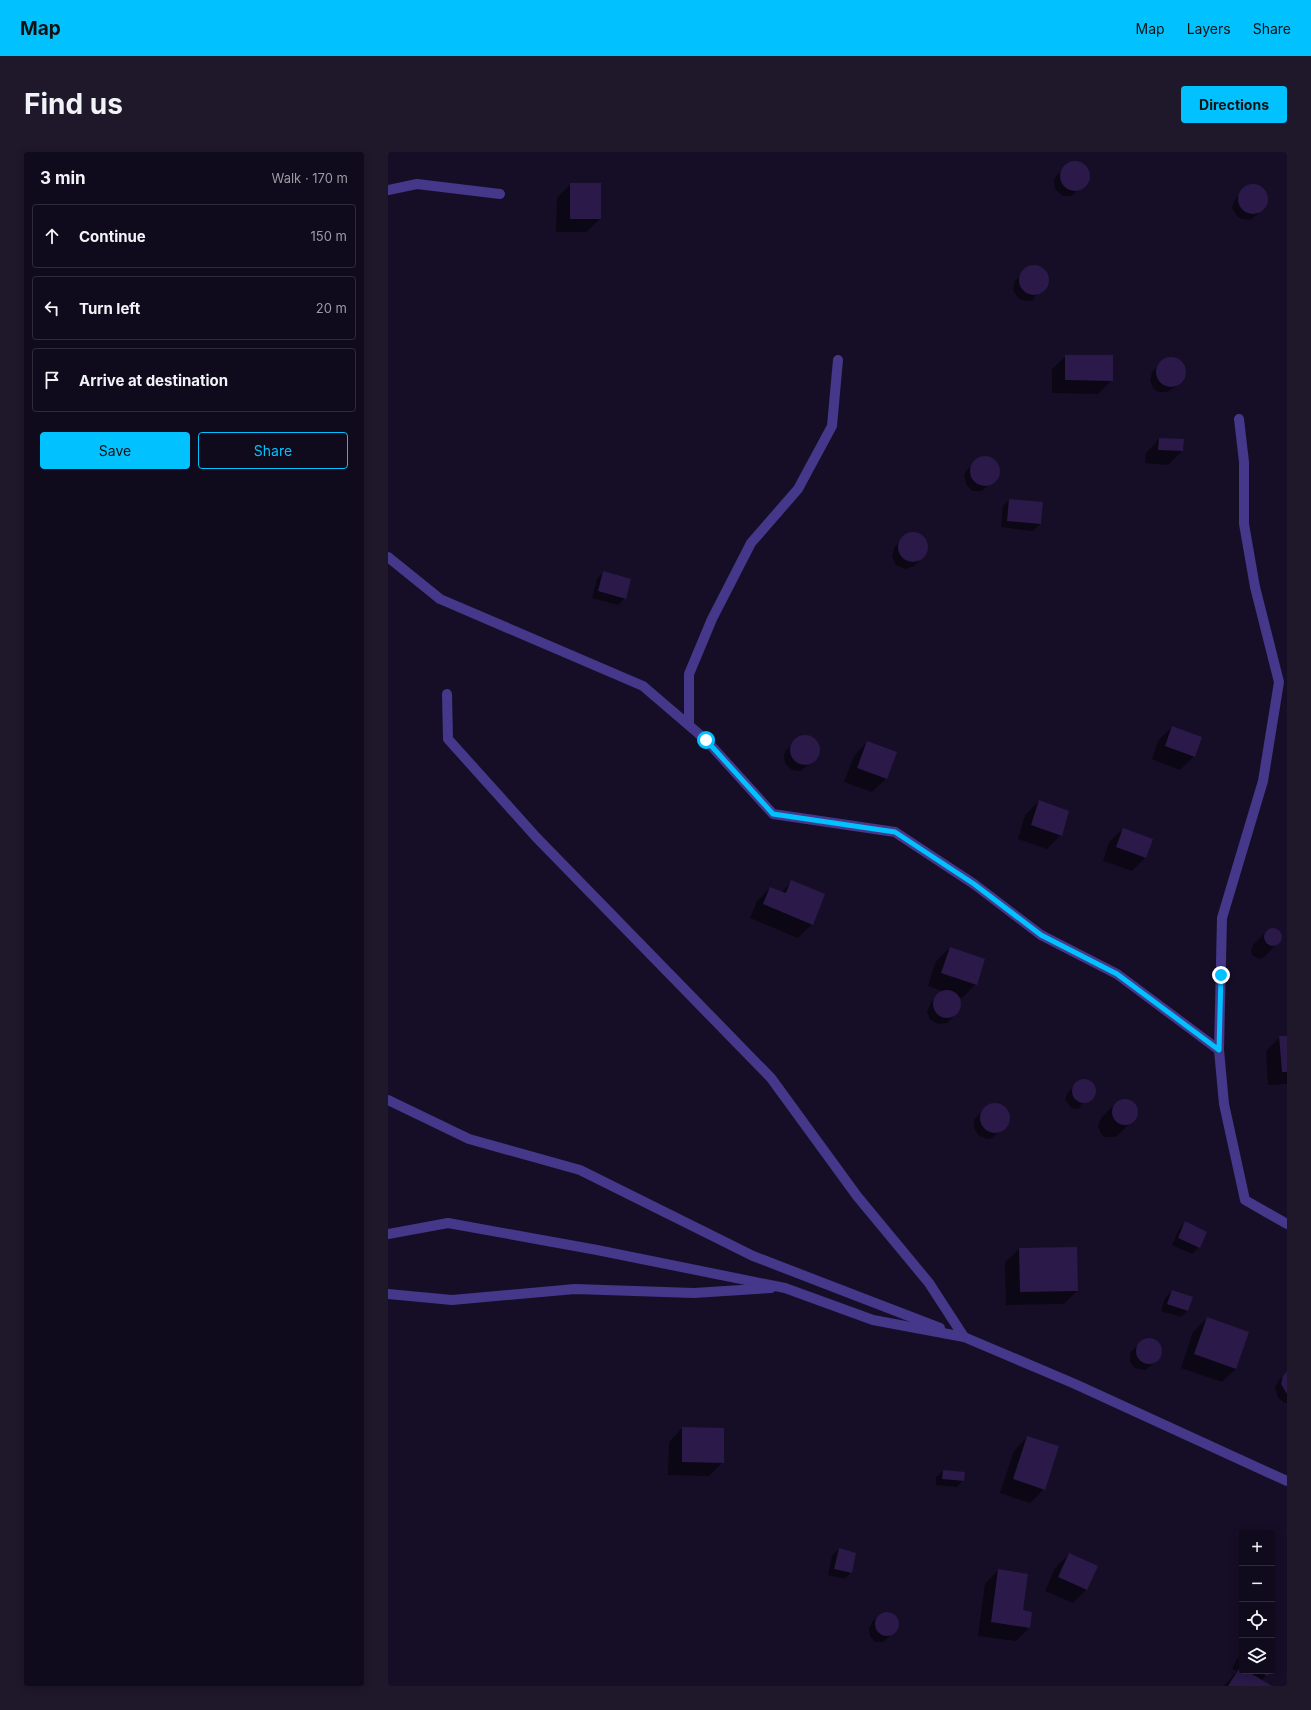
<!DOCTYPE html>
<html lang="en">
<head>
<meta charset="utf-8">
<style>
	body { margin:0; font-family:Inter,sans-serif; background:#1e182a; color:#f1f3f6 }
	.controls { position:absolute; right:12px; bottom:12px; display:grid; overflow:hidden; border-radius:4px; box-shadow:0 2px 10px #0003 }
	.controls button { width:36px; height:36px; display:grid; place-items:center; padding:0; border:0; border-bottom:1px solid #302b3b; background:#100a1d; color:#f1f3f6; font:20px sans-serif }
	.stop { position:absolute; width:12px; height:12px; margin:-9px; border:3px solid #01c2ff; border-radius:50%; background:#fff }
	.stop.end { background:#01c2ff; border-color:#fff; box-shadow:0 1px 4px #0008 }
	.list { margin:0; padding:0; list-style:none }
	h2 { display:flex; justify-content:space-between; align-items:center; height:52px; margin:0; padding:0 16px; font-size:17px }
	h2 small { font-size:13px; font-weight:400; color:#9c9aa4 }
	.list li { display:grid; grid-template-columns:26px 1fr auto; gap:12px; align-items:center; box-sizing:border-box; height:64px; margin:0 8px 8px; padding:0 8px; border:1px solid #302b3b; border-radius:4px }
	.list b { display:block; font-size:15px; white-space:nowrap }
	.list em { font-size:13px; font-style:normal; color:#9c9aa4 }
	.actions { display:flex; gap:8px; padding:12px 16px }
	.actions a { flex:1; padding:9px 0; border:1px solid #01c2ff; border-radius:4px; text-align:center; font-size:14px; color:#01c2ff }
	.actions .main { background:#01c2ff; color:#111 }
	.icon { flex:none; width:22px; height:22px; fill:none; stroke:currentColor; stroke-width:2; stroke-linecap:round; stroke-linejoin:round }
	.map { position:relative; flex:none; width:899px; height:1534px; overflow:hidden; border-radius:4px }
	header { display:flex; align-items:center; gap:24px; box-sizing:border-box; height:56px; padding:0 20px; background:#01c2ff; color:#111 }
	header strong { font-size:19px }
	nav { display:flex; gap:22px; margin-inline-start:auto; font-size:14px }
	.intro { display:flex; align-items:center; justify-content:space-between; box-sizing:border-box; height:96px; padding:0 24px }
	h1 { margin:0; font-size:28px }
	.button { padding:10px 18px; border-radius:4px; background:#01c2ff; color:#111; font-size:14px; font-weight:700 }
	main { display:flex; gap:24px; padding:0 24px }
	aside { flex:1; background:#100a1d; border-radius:4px; box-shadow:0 2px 10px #0003 }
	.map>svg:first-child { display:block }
</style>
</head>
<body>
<header>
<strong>Map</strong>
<nav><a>Map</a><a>Layers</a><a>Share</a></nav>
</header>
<div class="intro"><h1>Find us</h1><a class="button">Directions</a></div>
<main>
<aside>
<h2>3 min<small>Walk · 170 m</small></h2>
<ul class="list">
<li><svg class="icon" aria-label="ahead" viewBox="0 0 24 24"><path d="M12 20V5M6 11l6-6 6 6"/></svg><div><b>Continue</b></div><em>150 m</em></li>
<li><svg class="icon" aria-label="left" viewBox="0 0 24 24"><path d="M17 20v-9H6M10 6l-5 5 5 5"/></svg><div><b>Turn left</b></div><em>20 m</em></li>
<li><svg class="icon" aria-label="arrive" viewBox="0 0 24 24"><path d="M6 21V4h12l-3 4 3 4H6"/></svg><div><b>Arrive at destination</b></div></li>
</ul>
<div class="actions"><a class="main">Save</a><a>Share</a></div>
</aside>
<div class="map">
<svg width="899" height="1534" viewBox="0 0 899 1534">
	<rect width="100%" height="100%" fill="#160e27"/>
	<g fill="#0007">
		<path d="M690,10l10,9v9l-2,4 -15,12h-8l-8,-7 -1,-9 2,-4 14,-13z"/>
		<path d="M182,32l30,35 -14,13h-30l1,-34z"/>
		<path d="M861,34l12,1 6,11 -2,9 -7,7 -8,6 -9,-1 -4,-3 -5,-8 3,-9z"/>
		<path d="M642,115l12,2 5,6 1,9 -6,8v-1l-8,6 1,1 -4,3 -9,-1 -4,-2 -5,-8 2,-9z"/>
		<path d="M678,204l46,24 -14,14 -46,-1v-24z"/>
		<path d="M778,207h8l7,4 3,8 -2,8 -7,8 -8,5h-9l-4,-3 -4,-8 2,-9z"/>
		<path d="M771,287l23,12 -14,14 -23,-2 1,-10z"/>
		<path d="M592,306l12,1 6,6v9l-2,4 -14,13h-10l-6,-7 -2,-9 2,-4z"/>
		<path d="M621,348l31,24 -7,7 -32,-4 2,-21z"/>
		<path d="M524,382h4l7,5 3,7 -2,10 -10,10 -9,3 -9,-4 -4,-8 2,-9 10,-11z"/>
		<path d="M215,420l22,26 -7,7 -26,-7 5,-19z"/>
		<path d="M784,575l22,29 -14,14 -28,-11 6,-18z"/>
		<path d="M420,585l4,2 5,6 1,9 -2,4 -15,13 -9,-1 -7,-6 -1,-9 2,-5 14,-12z"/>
		<path d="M479,590l19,37 -14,13 -28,-10 10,-26z"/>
		<path d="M651,649l22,34 -14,14 -29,-10 7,-24z"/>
		<path d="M735,677l29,10 -7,19 -13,13 -29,-10 6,-19z"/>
		<path d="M404,730l20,42 -14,14 -48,-20 7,-17 13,-13 11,4z"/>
		<path d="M886,777l5,2 2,5 -3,7 -14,14 -5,2 -7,-4 -1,-5 2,-5 14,-14z"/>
		<path d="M562,796l26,36 -14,14 -6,-2 5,8 -4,9 -10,10 -9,1 -8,-4 -3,-9 5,-10 7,-7 6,-2 -17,-6 8,-25z"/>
		<path d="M892,885h7v47l-19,1 -2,-34z"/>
		<path d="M693,928l8,1 3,2 3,7 -1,7 -5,4v-1l-9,5 1,2 6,-4 -9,6 -7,-1 -6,-9 3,-7z"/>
		<path d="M734,948l8,1 6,5 1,8 -1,3 -20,20h-12l-3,-3 -3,-8 3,-8 14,-14z"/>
		<path d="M610,952l4,1 6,8v9l-2,4 -14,12 -5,1 -8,-3 -5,-8v-9l15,-14z"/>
		<path d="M798,1070l13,25 -7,7 -20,-9 7,-16z"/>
		<path d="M631,1097l58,42 -13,13 -58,1 -1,-43z"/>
		<path d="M784,1139l15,20 -6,6 -20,-6 4,-13z"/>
		<path d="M819,1166l29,51 -14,13 -41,-14 12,-36z"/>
		<path d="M758,1186l11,3 4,7v8l-14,13 -3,1 -9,-2 -5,-6v-9l10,-10z"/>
		<path d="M899,1221v30h-2l-7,-5 -3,-11 4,-7z"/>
		<path d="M294,1276l41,34 -14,14 -41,-1 1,-33z"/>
		<path d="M639,1285l17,52 -14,14 -30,-10 14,-42z"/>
		<path d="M555,1319l20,9 -6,7 -21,-2v-8z"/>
		<path d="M451,1397l16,4 -4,20 -7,6 -16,-4 4,-19z"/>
		<path d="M681,1402l17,36 -13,13 -28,-12 10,-23z"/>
		<path d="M610,1418l24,41 7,17 -13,13 -38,-5 7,-52z"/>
		<path d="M502,1460l6,5 3,7 -3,7 -13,11h-8l-5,-6 -1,-7 3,-7 7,-7z"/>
		<path d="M854,1502v17h27l-8,10 9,5h-46l13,-15 -5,-2 5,-10z"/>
	</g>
	<g fill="#2a1949">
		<circle cx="687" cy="24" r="15"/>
		<rect x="182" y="31" width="31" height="36"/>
		<circle cx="865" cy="47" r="15"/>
		<circle cx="646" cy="128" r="15"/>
		<path d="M677,203h48v26l-48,-1z"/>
		<circle cx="783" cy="220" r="15"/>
		<path d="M771,286l25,1 -1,12 -25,-1z"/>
		<circle cx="597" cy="319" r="15"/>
		<path d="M621,347l34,3 -2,22 -34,-3z"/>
		<circle cx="525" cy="395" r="15"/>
		<path d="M215,419l28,8 -5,20 -28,-8z"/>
		<path d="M784,574l30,11 -7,20 -30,-11z"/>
		<circle cx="417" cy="598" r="15"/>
		<path d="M479,589l30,11 -10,27 -30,-11z"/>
		<path d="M651,648l30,11 -7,25 -31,-11z"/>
		<path d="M735,676l30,11 -7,19 -30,-11z"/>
		<path d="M403,728l34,14 -12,31 -50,-21 7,-17 16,6z"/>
		<circle cx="885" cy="785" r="9"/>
		<path d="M562,795l35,12 -8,26 -36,-12z"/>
		<circle cx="559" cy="852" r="14"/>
		<path d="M891,884h8v36h-5z"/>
		<circle cx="696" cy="939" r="12"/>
		<circle cx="737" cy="960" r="13"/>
		<circle cx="607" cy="966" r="15"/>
		<path d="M797,1069l22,11 -7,16 -22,-10z"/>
		<path d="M689,1095l1,44 -58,1 -1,-44z"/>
		<path d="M784,1138l21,7 -5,14 -21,-7z"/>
		<path d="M819,1165l42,15 -13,37 -42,-15z"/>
		<circle cx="761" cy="1199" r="13"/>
		<path d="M899,1219v23l-6,-10 2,-8z"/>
		<path d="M294,1275l42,1v35l-42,-1z"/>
		<path d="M639,1284l32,10 -14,44 -32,-11z"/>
		<path d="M555,1318l22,2 -1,9 -22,-2z"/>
		<path d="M451,1396l17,5 -4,20 -18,-4z"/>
		<path d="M681,1401l29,13 -11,24 -29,-13z"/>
		<path d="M610,1417l30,5 -5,36 9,2 -2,16 -39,-6z"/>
		<circle cx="499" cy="1472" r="12"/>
		<path d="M852,1515l2,1v3h5l25,15h-44z"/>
		<path d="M869,1519h13l-2,5z"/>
	</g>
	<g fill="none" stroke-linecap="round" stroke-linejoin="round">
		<g stroke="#453789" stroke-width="10">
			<path d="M0,38l29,-6 83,10"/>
			<path d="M0,405l52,42 203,87 63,54 67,74 122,18 79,52 67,51 76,39 102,76 5,54 21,96 42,24"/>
			<path d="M59,542l1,45 88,98 235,241 86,118 72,87 35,54"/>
			<path d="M301,573v-51l23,-55 39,-76 47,-54 34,-63 6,-66"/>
			<path d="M831,898l3,-132 41,-137 16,-99 -24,-95 -11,-63v-62l-5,-43"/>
			<path d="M0,948l81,39 111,31 173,86 187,72"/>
			<path d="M0,1082l60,-11 149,27 188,38 88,32 91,17 111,47 212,97"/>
			<path d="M0,1142l64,6 123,-11 119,4 77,-5"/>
		</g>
	</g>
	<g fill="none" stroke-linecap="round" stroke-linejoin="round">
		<path stroke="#01c2ff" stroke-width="5" d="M318,588l67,74 122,18 79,52 67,51 76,39 102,76 2,-75"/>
	</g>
</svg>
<div class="controls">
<button>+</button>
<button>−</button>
<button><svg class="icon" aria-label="locate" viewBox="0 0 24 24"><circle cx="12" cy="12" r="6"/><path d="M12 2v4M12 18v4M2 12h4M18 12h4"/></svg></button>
<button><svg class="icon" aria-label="layers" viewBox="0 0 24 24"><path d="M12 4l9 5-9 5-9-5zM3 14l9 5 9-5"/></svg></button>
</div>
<div class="stop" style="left:318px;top:588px"></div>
<div class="stop end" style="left:833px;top:823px"></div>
</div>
</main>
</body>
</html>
